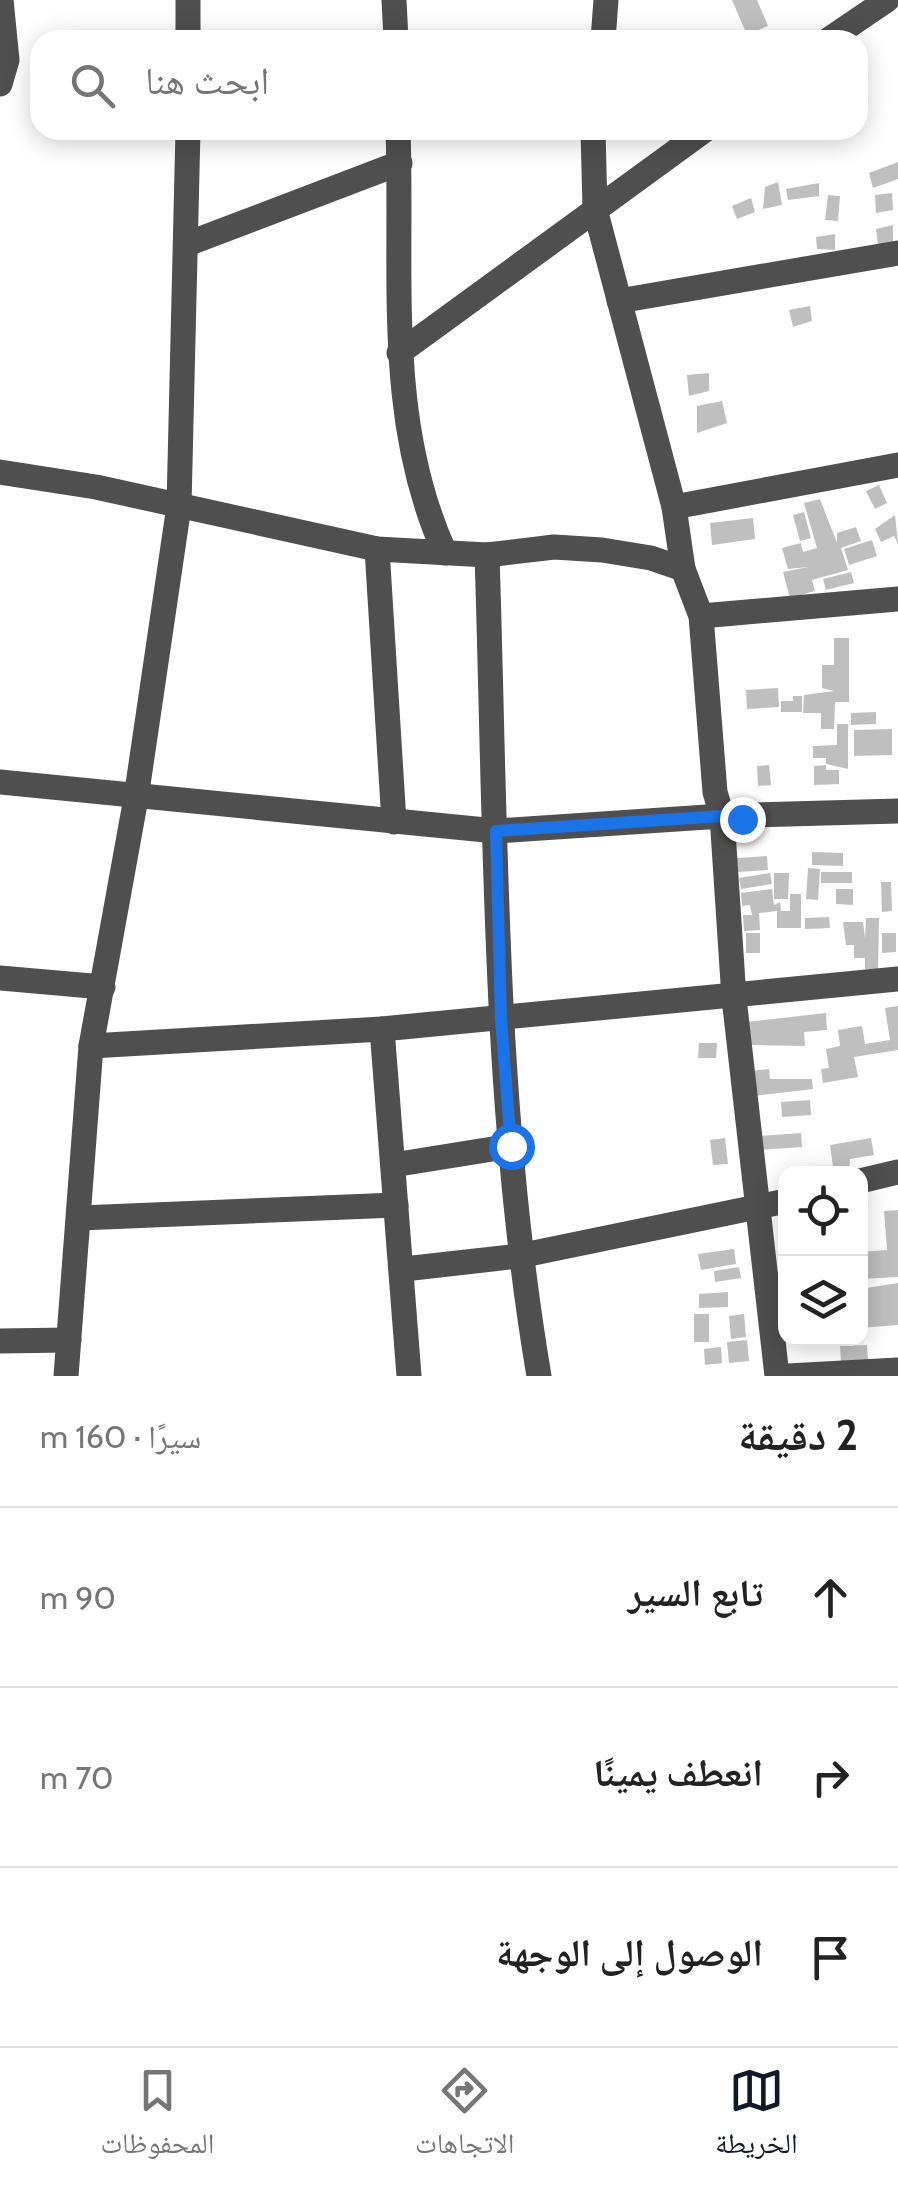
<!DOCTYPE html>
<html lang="ar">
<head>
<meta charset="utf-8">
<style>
	body { margin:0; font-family:Cabin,"Noto Naskh Arabic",sans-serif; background:#f2f2f2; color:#222; direction:rtl }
	.controls { position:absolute; right:30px; bottom:30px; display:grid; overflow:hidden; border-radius:20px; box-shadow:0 5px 25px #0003 }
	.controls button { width:90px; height:90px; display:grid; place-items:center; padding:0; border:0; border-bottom:2px solid #e0e0e0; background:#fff; color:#222; font:50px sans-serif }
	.stop { position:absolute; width:30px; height:30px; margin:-22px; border:8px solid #1a73e8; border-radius:50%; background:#fff }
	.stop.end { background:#1a73e8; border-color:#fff; box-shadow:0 2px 10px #0008 }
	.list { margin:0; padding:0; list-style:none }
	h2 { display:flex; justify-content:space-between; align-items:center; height:130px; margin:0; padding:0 40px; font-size:42px }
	h2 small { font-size:32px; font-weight:400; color:#767676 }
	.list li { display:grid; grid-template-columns:65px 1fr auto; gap:30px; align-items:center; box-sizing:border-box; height:180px; padding:0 40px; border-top:2px solid #e0e0e0 }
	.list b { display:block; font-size:38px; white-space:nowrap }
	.list em { font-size:32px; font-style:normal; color:#767676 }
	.icon { flex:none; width:55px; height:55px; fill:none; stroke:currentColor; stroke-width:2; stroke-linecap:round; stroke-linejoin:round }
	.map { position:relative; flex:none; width:898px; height:1376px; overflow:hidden; direction:ltr }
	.search { position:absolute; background:#fff; box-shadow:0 5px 25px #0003; left:30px; right:30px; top:30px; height:110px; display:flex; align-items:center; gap:25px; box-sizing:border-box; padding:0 35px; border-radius:30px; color:#767676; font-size:38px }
	.sheet { height:670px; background:#fff }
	nav { display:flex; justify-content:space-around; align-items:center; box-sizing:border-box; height:140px; border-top:2px solid #e0e0e0; background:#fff; font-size:28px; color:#767676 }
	nav a { display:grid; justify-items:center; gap:5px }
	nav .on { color:#111827 }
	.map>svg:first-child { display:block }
</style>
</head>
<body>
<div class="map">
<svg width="898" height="1376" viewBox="0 0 898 1376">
	<rect width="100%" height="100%" fill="#fff"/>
	<g fill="#bfbfbf">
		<path d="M732,0h25l11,26 -21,9z"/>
		<path d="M898,162v17l-25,9 -4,-15z"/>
		<path d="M778,182l4,23 -19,4 2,-22z"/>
		<path d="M819,183v13l-31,4 -2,-11z"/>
		<path d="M892,193l1,17 -17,3 -1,-18z"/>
		<path d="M828,195l12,1 -2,25 -13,-1z"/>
		<path d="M751,198l4,14 -18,7 -5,-13z"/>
		<path d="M893,225v17l-15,3 -2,-16z"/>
		<path d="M835,234v16l-18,-1 -1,-12z"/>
		<path d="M810,306l2,15 -19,6 -4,-17z"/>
		<path d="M709,373v18l-20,5 -2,-21z"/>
		<path d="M722,401l5,22 -30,10v-27z"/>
		<path d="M879,485l8,18 -12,6 -9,-18z"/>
		<path d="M820,499l17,44v-10l19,-6 5,14 -20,7 7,22 -36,10 3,11 -25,7 -7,-26 25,-5 -20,2 -6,-21 19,-5 2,9 14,-4 -13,-45z"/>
		<path d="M804,512l7,26 -11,3 -7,-26z"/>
		<path d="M895,515l3,29 -4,-8 -13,6 -6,-13z"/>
		<path d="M753,518l2,21 -43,6 -2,-22z"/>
		<path d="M872,540l5,16 -28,9 -5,-16z"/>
		<path d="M851,572l3,11 -28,7 -3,-11z"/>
		<path d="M834,638h15v64h-14l-1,27h-13v-16h-18l1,-18 30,-4 -12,-3v-23h12z"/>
		<path d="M778,688l1,19 -32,2 -1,-19z"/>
		<path d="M793,696h9v16h-21v-11h12z"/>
		<path d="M876,712v12l-25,1v-12z"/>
		<path d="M837,724h11v45l-22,-5v-6h-13v-12l24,-1z"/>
		<path d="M892,729v26l-38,1v-26z"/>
		<path d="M769,765l2,20 -13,1 -1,-20z"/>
		<path d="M826,765v5h13v14l-25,1v-19z"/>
		<path d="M812,852l31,1v13l-31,-1z"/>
		<path d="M767,856l1,14 -30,2 -1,-14z"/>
		<path d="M808,868l12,1 -2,31 -12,-1z"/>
		<rect x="821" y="872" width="31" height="11"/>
		<path d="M770,873l2,11 -31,5 -2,-11z"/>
		<path d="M774,873h15l-1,26h-14z"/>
		<path d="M881,882h10l1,29 -10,1z"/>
		<path d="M772,889l2,16 6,-3 1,9h9v-17h11v34h-24v-17l-18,2 1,17 -16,1 -1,-16h9l-2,-10 -8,1 -1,-13z"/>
		<path d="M836,889h17v16l-17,-1z"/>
		<path d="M829,917l1,11 -25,1v-11z"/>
		<path d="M866,918h13l-1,51h-13v-11h-11v-13h-8l-3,-23h20l2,16z"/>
		<rect x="746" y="933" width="14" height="20"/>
		<path d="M882,933h14v19l-14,1z"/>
		<path d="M898,1006v44l-44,7 4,20 -35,6 -2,-14 8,-1 -3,-19 14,-3 -2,-16 24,-4 3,18 25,-4 -5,-32z"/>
		<path d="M826,1013l1,17 -23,2 1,14 -56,-1 -2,-23z"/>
		<path d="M699,1043h18l-1,15h-18z"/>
		<path d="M769,1069l1,10h42l1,10 -59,7 -3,-25z"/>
		<path d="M810,1100l1,15 -29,2 -1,-15z"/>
		<path d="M801,1133l1,14 -42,3 -2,-14z"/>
		<path d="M725,1138l3,26 -15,1 -3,-25z"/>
		<path d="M871,1138l3,17 -24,4 -1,15h-15l-4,-29z"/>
		<path d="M898,1210v67l-38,2v-27l27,-2 -3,-39z"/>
		<path d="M734,1249l2,15 -35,6 -3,-16z"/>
		<path d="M739,1267l2,11 -26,4 -1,-11z"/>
		<path d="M898,1283v42l-38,3v-39z"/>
		<path d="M728,1292v15l-29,1v-14z"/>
		<rect x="694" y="1314" width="15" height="28"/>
		<path d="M744,1314l2,23 -15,2 -2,-23z"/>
		<path d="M747,1340l2,21 -20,2 -2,-21z"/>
		<path d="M867,1345l1,16 -27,1 -1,-16z"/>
		<path d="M721,1347l1,16 -17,2 -1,-16z"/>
	</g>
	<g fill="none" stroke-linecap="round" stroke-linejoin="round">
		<g stroke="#4f4f4f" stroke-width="25">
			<path d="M394,0l2,40"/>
			<path d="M188,40v-40"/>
			<path d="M603,40l3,-40"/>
			<path d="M828,40l59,-40"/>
			<path d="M0,84l7,-24 -6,-60"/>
			<path d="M398,130c5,144 -14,289 47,423"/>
			<path d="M593,130l2,79 79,298 9,62"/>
			<path d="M187,244l213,-81"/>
			<path d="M619,301l279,-48"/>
			<path d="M399,353l306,-223"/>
			<path d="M0,472l96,15 281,62 110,6 67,-8 48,3 49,8 32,11 18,47 14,176 7,24 176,-5"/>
			<path d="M674,507l224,-42"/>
			<path d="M377,549l17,273"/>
			<path d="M487,555c9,274 6,550 52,821"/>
			<path d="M701,616l197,-17"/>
			<path d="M0,782l496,49 226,-15 12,182 43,378"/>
			<path d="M0,978l103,9"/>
			<path d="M382,1029l27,347"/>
			<path d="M91,1046l291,-17 516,-50"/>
			<path d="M393,1165l118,-19"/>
			<path d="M860,1181l38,-9"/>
			<path d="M80,1218l316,-13"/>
			<path d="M404,1269l115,-13 267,-55"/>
			<path d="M0,1341l69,-1"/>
			<path d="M66,1376l25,-330 45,-248 43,-292 9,-376"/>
			<path d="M788,1376l110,-6"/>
		</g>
	</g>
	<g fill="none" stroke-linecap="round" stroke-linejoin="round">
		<path stroke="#1a73e8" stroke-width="12" d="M511,1146l-10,-127 -5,-188 226,-15 20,3"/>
	</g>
</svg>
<div class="controls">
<button><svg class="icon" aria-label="locate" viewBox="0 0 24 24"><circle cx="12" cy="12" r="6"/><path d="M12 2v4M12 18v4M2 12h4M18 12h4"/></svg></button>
<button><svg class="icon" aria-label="layers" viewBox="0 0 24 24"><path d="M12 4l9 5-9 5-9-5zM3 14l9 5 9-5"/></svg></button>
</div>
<div class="stop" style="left:511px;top:1146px"></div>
<div class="stop end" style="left:742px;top:819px"></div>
<div class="search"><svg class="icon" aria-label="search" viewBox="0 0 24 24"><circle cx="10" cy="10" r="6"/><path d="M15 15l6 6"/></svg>ابحث هنا</div>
</div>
<section class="sheet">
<h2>2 دقيقة<small>سيرًا · 160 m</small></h2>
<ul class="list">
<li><svg class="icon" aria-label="ahead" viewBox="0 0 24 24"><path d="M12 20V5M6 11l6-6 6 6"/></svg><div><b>تابع السير</b></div><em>90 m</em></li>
<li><svg class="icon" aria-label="right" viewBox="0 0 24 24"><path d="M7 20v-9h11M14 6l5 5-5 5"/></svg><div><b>انعطف يمينًا</b></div><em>70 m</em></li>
<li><svg class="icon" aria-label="arrive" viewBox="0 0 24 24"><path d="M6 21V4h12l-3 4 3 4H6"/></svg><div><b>الوصول إلى الوجهة</b></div></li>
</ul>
</section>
<nav>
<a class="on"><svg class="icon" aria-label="map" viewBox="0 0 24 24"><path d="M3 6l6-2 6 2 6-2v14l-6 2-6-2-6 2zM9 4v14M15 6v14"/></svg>الخريطة</a>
<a><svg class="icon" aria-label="directions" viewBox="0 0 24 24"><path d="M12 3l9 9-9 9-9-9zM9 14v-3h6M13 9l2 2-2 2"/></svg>الاتجاهات</a>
<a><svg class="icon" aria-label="saved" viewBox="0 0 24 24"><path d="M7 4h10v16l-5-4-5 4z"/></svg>المحفوظات</a>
</nav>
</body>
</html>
